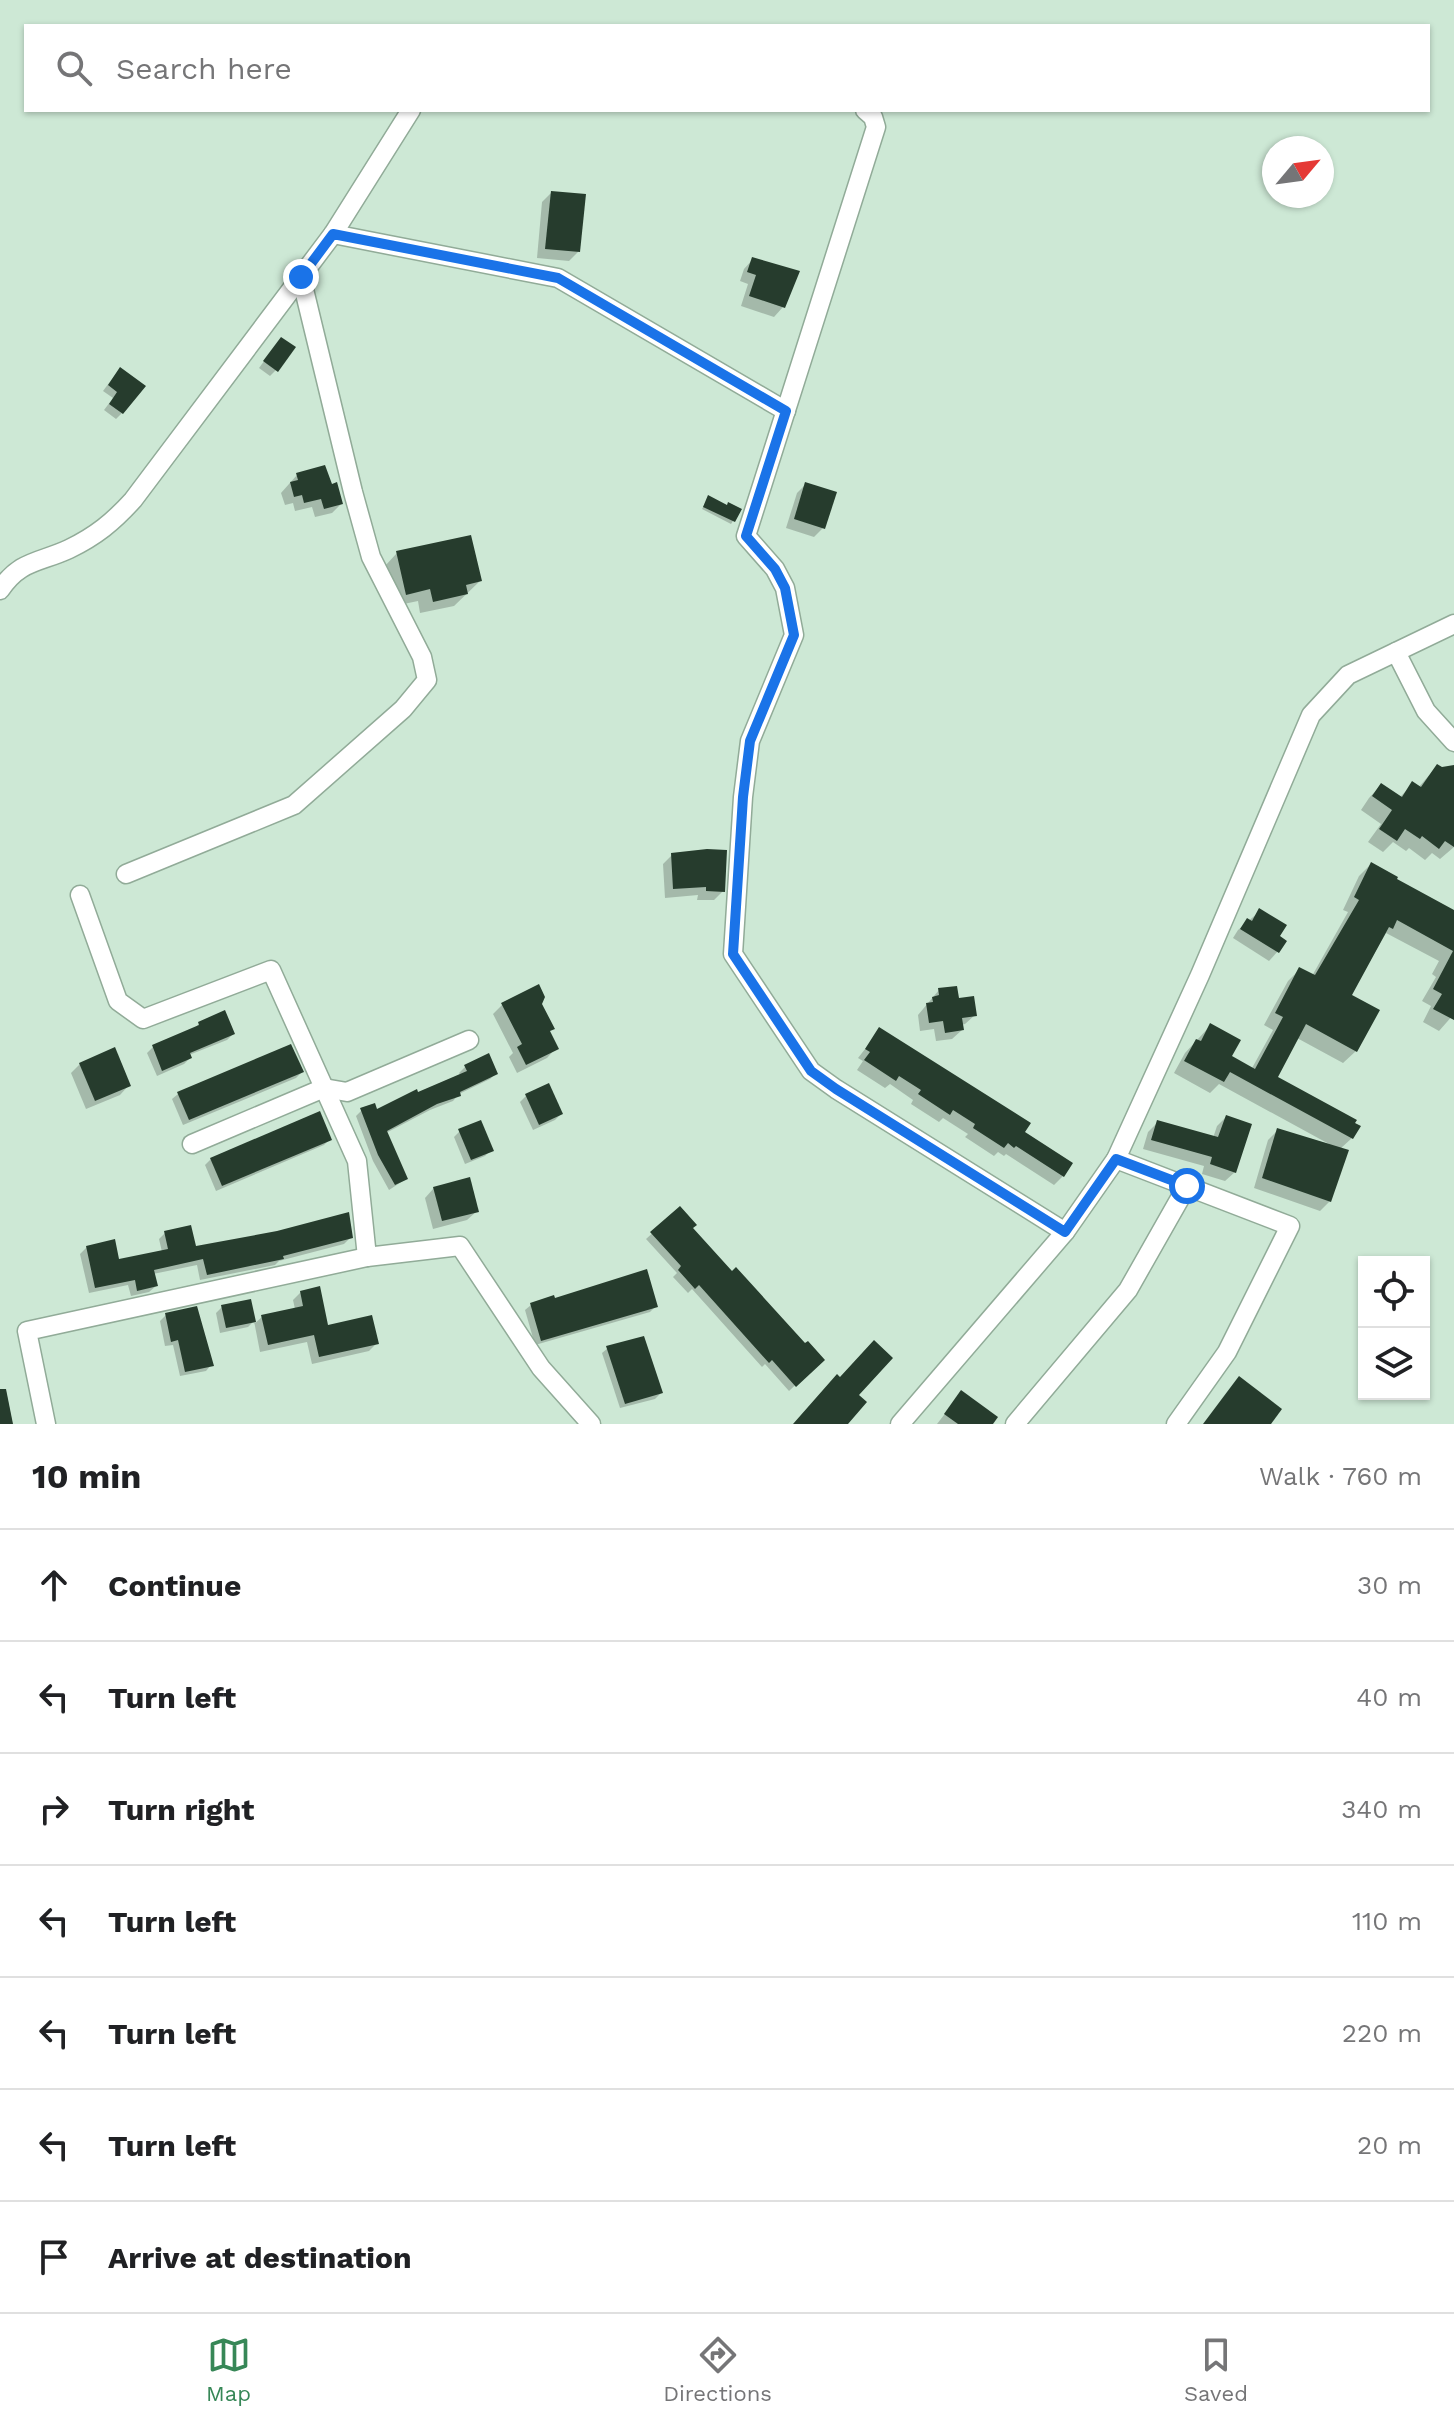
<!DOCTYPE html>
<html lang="en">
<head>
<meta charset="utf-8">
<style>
	body { margin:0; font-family:"Work Sans",sans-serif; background:#f2f2f2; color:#202124 }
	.controls { position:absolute; right:24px; bottom:24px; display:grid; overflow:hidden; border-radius:0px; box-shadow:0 2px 6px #0004 }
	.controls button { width:72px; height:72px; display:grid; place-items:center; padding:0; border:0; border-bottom:2px solid #e0e0e0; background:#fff; color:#202124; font:40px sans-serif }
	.compass { position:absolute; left:1262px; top:136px; width:72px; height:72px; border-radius:50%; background:#fff; box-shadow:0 2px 6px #0004; rotate:61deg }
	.stop { position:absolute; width:24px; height:24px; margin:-18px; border:6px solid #1a73e8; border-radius:50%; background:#fff }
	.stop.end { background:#1a73e8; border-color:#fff; box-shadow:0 2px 8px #0008 }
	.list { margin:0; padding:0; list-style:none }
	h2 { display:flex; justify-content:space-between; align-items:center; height:104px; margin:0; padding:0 32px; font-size:34px }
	h2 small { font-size:26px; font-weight:400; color:#757577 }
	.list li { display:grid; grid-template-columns:52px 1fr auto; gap:24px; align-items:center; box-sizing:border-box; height:112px; padding:0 32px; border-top:2px solid #e0e0e0 }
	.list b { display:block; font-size:30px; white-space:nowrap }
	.list em { font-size:26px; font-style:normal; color:#757577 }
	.icon { flex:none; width:44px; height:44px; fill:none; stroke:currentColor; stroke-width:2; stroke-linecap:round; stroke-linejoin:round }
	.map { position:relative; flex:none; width:1454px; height:1424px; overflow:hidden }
	.search { position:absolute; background:#fff; box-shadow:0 2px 6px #0004; left:24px; right:24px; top:24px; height:88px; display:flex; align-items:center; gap:20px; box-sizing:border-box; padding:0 28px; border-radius:0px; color:#757577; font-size:30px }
	.sheet { height:888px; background:#fff }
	nav { display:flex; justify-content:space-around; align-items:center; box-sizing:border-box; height:112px; border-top:2px solid #e0e0e0; background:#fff; font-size:22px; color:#757577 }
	nav a { display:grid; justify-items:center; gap:4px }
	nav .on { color:#378757 }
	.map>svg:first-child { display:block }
</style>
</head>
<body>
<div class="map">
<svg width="1454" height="1424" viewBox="0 0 1454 1424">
	<rect width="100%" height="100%" fill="#cde8d5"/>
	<g fill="#0003">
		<path d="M551,193l27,59 -9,9 -32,-3 5,-56z"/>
		<path d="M753,259l30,48 -9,10 -33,-11 7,-22 -8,-3 4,-12z"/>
		<path d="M276,345v25l-6,6 -11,-8z"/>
		<path d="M115,375l7,38 -6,6 -12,-9 9,-12 -10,-7z"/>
		<path d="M297,475l44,29 -9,9 -17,4 -3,-10 -17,4 -2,-8 -8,2 -4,-12z"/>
		<path d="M806,484l17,44 -9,9 -28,-9 11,-35z"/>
		<path d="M707,500l32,10 -6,11 -2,3 -29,-15z"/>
		<path d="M397,553l83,28 -26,25 -34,7 -2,-12 -24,5 -9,-40z"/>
		<path d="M1437,766l4,3 13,-2v80l-14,12 -8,-6 -7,7 -16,-12 -3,3 -13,-9 -10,10 -15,-10 13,-18 -20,-14 8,-12 12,-13 18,13 14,-14 5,4z"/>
		<path d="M672,855l51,36 -9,9h-17l1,-5 -33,3 -2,-34z"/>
		<path d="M1371,864l23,16 60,33v101l-15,17 -16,-9 8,-16 -9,-5 14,-24 -4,-3 7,-13 -53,-28 -36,63 6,55 -13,12 -46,-25 -21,40 76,60 -12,11 -10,52 -10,10 -66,-23 14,-48 10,-10 51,14 -110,-60 -9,9 -36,-20 11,-20 25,-27 19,31 22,13 22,-40 -9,-5 24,-44 12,-12 12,7 36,-64 -5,-2 16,-34z"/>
		<path d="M1260,911l17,26 1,14 -9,10 -36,-23 5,-8z"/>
		<path d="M538,986l10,46 8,16 -9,10 -30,15 -8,-16 4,-4 -20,-39 9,-9z"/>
		<path d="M939,990l36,25 -10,9 -4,1 1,5 -10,9 -16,2 -2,-12 -14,2 -2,-16z"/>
		<path d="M199,1024l34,10 -6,6 -38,15 1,3 -6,6 -27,12 -10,-23 6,-6 39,-17z"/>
		<path d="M880,1030l142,102 41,44 -9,9 -48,-31 -2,2 -6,-4 -4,4 -29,-19 3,-3 -25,-16 -4,4 -28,-18 2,-4 -23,-16 -5,4 -28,-18 6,-9 -5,-3z"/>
		<path d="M80,1064l49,21 -9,10 -34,14 -15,-36z"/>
		<path d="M465,1067l31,6 -6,6 -31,15 -6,7 -23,9 -44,23 20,46 -17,11 -16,-29 -17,-45 6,-6 14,1 41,-16 44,-19 -2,-3z"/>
		<path d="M302,1072l-6,6 -113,47 -11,-26 6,-5z"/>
		<path d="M526,1096l35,18 -6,6 -22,10 -13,-28z"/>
		<path d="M1226,1117l9,55 -10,9 -23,-7 2,-8 -61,-17 5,-17 9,-9 56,15 4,-12z"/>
		<path d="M460,1131l31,19 -6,6 -20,8 -11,-27z"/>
		<path d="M330,1139l-6,6 -108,46 -11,-26 6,-6z"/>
		<path d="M434,1188l43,23 -10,9 -34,9 -8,-31z"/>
		<path d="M679,1209l12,19 41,45 90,87 -33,31 -24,-27 -3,3 -70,-78 -4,4 -15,-16 4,-4 -31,-34z"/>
		<path d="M165,1233l29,15 157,-11 -7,7 -65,17 -4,4 -75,15 -3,-15 -44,9 3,12 -7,6 -18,4 -3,-11 -39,8 -9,-39 7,-7 31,14 44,-9 -3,-13z"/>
		<path d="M301,1292l26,35 50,16 -8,8 -57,13 -5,-22 -47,10 -6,-31 -6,6 -28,6 -4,-20 6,-6 28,-6 4,23 8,-7 33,-8 -2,-9z"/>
		<path d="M554,1300l102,6 -6,6 -115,33 -10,-35 6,-5z"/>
		<path d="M166,1315l45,50 -5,6 -26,5 -7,-31 -8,1 -5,-25z"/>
		<path d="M608,1348l53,45 -6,6 -35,9 -18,-55z"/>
		<path d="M961,1393l29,31h-53z"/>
	</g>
	<g fill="#263c2d">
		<path d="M551,191l35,3 -6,58 -35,-3z"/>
		<path d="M752,257l48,14 -15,37 -36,-12 7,-21 -9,-3z"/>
		<path d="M281,337l15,10 -18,25 -15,-11z"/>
		<path d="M120,367l26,19 -23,28 -14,-10 8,-12 -9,-7z"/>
		<path d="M325,465l7,19 5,-2 6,22 -19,5 -3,-10 -17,4 -2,-8 -8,2 -4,-15 8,-2 -2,-7z"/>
		<path d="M805,482l32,10 -12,37 -31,-10z"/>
		<path d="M708,495l19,10 1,-3 14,7 -7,13 -32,-15z"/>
		<path d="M471,535l11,46 -16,4 2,9 -35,8 -3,-13 -24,6 -10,-44z"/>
		<path d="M1437,764l5,3 12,-2v82l-9,-6 -6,8 -17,-13 -2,3 -15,-10 -8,12 -18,-12 13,-19 -20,-14 9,-13 21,14 10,-16 9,6z"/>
		<path d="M707,849l20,1 -2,42 -19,-1v-4l-33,2 -2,-36z"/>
		<path d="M1371,862l27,15 -1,2 57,31v110l-21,-11 9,-15 -9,-5 20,-38 -56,-31 -4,9 -4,-2 -37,68 28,15 -23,42 -51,-28 -28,53 79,43 -2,3 6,3 -8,13 -123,-67 -6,10 -40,-21 12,-22 5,2 9,-18 31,17 -9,16 23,13 28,-52 -8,-4 24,-46 16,8 44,-75 -5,-3z"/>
		<path d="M1259,908l28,17 -7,11 7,5 -8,12 -39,-24 7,-11 5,3z"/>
		<path d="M539,984l6,13 -3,7 13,25 -5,2 9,18 -33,16 -9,-18 5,-3 -21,-41z"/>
		<path d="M957,986l2,12 15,-2 3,20 -15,2 2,12 -19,3 -2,-12 -14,2 -3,-20 7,-1 -1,-5 7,-2 -1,-7z"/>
		<path d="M225,1010l10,24 -45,19 2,5 -30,13 -10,-26 47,-20 -1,-3z"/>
		<path d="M879,1027l152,96 -6,9 48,31 -9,14 -48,-31 -2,2 -6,-5 -4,5 -31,-20 2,-4 -22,-14 -3,5 -32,-21 3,-4 -22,-14 -3,5 -32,-21 6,-8 -5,-3z"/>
		<path d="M291,1044l13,28 -115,48 -12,-28z"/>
		<path d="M115,1047l16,39 -36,15 -16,-38z"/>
		<path d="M489,1053l9,21 -38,18 1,4 -24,8 -50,27 21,48 -13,6 -17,-30 -18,-47 15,-5 2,6 40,-20 1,3 49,-21 -3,-6z"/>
		<path d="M549,1083l14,31 -24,11 -14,-31z"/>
		<path d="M320,1111l12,29 -110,46 -12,-28z"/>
		<path d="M1226,1115l26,9 -16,49 -26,-9 2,-7 -61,-17 6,-20 61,17z"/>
		<path d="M481,1120l13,31 -23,9 -13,-31z"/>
		<path d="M1277,1128l72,22 -18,52 -69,-24z"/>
		<path d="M470,1177l9,35 -37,9 -9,-34z"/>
		<path d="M680,1206l17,19 -4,3 39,43 4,-4 69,76 3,-2 17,19 -29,27 -24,-27 -3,3 -70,-78 -4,4 -17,-19 3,-4 -31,-34z"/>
		<path d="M349,1212l4,26 -70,18 1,3 -77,16 -4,-16 -49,11 4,16 -21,5 -2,-11 -40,8 -9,-42 29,-7 4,20 49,-10 -4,-18 27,-6 5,21 81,-15z"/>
		<path d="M647,1269l11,38 -117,34 -11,-38 24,-8 1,3z"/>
		<path d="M320,1286l8,39 44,-10 7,29 -60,13 -5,-22 -46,10 -7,-30 42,-9 -3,-15z"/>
		<path d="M251,1299l5,23 -30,6 -5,-23z"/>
		<path d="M197,1306l17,60 -29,6 -7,-32 -7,2 -6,-29z"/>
		<path d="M644,1336l19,57 -38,11 -19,-58z"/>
		<path d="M874,1340l19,18 -34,37 8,7 -19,22h-55l44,-50 3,3z"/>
		<path d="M1239,1376l43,33 -11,15h-68z"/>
		<path d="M0,1389h6l7,35h-13z"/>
		<path d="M961,1390l37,27 -5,7h-35l-14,-10z"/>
	</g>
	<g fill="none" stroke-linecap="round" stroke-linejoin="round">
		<g stroke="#91ab98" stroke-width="21">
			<g id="minor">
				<path d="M865,110l8,7 3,10 -130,409 29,33 10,19 9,47 -44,106 -7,56 -10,157 78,117 25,18 229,143"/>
				<path d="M333,234l225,44 228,133"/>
				<path d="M0,590c20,-30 39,-27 69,-41 27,-13 44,-27 64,-49l200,-266 78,-124"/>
				<path d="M1396,652l30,59 28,31"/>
				<path d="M126,874l168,-69 109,-96 24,-29 -5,-23 -51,-100 -18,-65 -52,-215"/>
				<path d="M80,895l38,106 25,18 128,-49 86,191 10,96 93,-11 81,122 50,56"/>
				<path d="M192,1144l132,-56 23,4 122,-52"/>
				<path d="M1116,1159l174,67 -63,126 -51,72"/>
				<path d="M46,1424l-19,-93 340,-74"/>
				<path d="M900,1424l165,-192 51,-73 84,-184 111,-260 37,-40 106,-51"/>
				<path d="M1015,1424l113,-134 59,-104"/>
			</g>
		</g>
		<use href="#minor" stroke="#fff" stroke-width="18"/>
	</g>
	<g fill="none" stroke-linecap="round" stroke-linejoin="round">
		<path stroke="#1a73e8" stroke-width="10" d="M301,277l32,-43 225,44 228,133 -40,125 29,33 10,19 9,47 -44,106 -7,56 -10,157 78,117 25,18 229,143 51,-73 71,27"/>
	</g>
</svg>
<div class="controls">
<button><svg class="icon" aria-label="locate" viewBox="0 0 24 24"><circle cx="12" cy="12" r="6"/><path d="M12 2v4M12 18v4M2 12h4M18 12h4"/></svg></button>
<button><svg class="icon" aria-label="layers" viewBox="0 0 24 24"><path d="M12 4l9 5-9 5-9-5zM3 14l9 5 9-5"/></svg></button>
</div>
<svg class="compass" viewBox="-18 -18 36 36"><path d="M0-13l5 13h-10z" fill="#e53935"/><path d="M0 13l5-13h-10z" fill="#757577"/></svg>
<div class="stop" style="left:1187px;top:1186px"></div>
<div class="stop end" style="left:301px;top:277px"></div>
<div class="search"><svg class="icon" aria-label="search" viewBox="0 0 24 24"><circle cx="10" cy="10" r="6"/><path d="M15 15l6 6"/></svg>Search here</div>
</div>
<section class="sheet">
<h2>10 min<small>Walk · 760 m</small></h2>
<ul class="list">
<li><svg class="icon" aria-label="ahead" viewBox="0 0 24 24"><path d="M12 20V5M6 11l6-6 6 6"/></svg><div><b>Continue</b></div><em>30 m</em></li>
<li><svg class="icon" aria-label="left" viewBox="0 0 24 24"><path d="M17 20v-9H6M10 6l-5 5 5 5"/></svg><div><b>Turn left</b></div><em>40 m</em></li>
<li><svg class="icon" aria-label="right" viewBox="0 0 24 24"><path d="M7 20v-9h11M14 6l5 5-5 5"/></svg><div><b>Turn right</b></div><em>340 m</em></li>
<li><svg class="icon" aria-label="left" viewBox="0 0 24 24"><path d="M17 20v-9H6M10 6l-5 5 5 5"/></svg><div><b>Turn left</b></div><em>110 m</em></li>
<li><svg class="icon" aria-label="left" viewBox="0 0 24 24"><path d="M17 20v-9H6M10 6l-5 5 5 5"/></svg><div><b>Turn left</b></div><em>220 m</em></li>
<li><svg class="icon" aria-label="left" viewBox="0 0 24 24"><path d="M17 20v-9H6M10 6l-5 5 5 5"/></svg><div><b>Turn left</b></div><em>20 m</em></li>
<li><svg class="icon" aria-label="arrive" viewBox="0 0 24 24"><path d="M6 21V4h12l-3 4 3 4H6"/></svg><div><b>Arrive at destination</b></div></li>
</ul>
</section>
<nav>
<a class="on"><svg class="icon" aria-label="map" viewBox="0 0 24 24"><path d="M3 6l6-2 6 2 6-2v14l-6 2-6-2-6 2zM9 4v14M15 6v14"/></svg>Map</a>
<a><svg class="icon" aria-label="directions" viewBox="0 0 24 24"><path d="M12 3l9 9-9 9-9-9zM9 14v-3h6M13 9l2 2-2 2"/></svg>Directions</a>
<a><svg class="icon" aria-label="saved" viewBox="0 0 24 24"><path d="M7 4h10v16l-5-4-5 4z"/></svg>Saved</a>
</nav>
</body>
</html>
